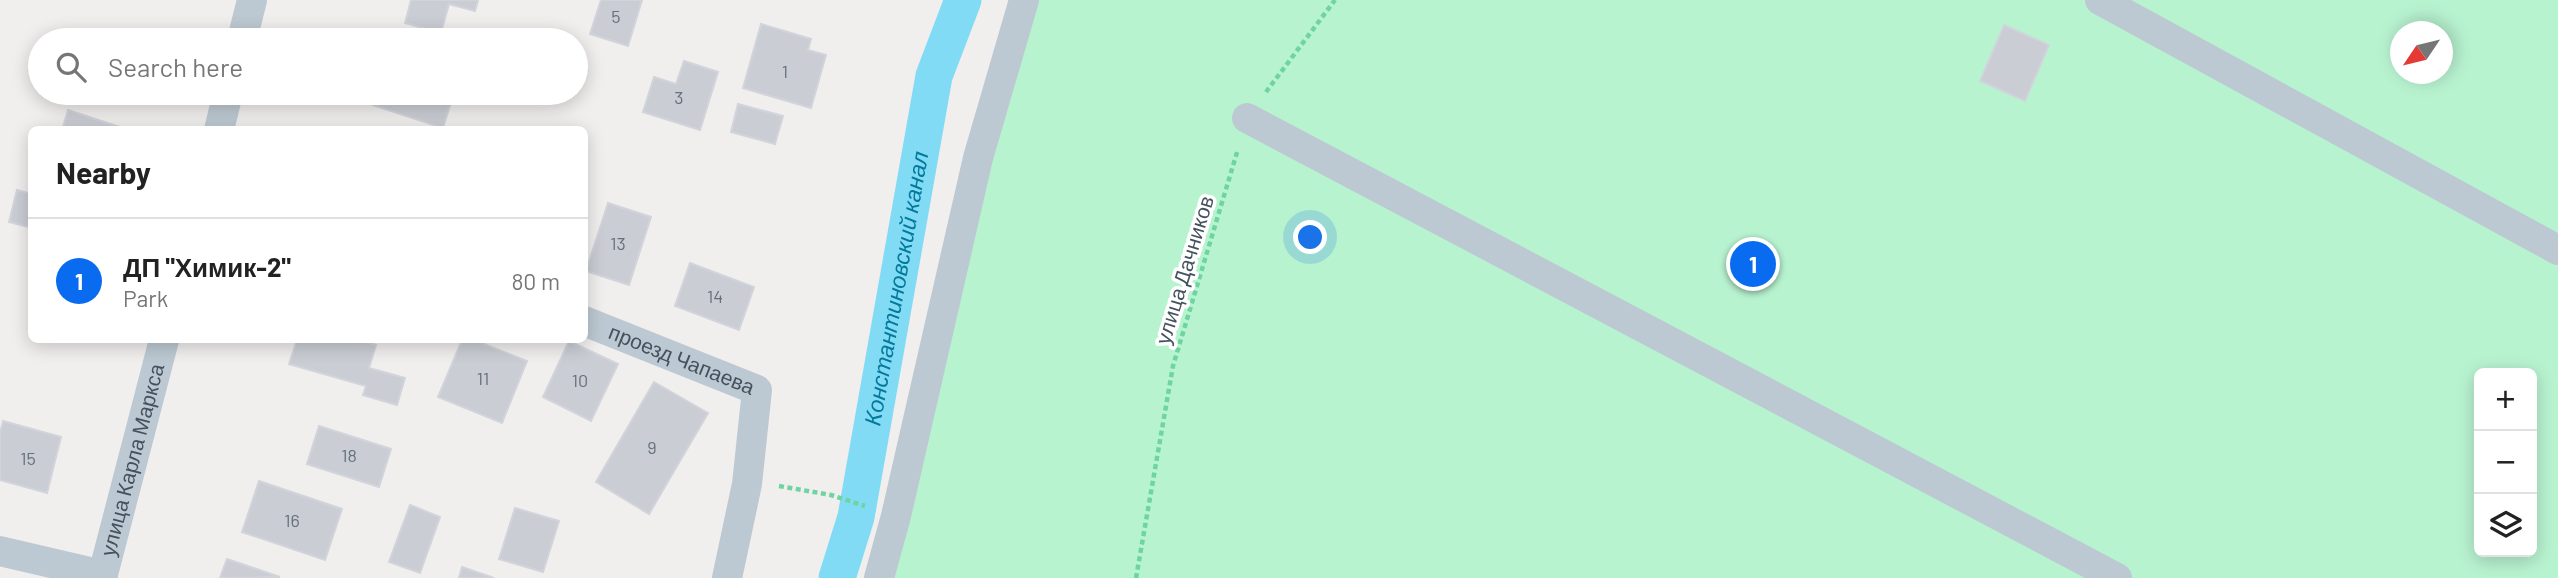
<!DOCTYPE html>
<html lang="en">
<head>
<meta charset="utf-8">
<style>
	body { margin:0; font-family:Barlow,sans-serif; background:#f6f6f6; color:#222 }
	.controls { position:absolute; right:21px; bottom:21px; display:grid; overflow:hidden; border-radius:10px; box-shadow:0 4px 18px #0003 }
	.controls button { width:63px; height:63px; display:grid; place-items:center; padding:0; border:0; border-bottom:2px solid #e0e0e0; background:#fff; color:#222; font:35px sans-serif }
	.compass { position:absolute; left:2390px; top:21px; width:63px; height:63px; border-radius:50%; background:#fff; box-shadow:0 4px 18px #0003; rotate:235deg }
	.you { position:absolute; left:1311px; top:238px; width:24px; height:24px; margin:-18px; border:5px solid #fff; border-radius:50%; background:#1a73e8; box-shadow:0 0 0 10px #1a73e833 }
	.badge { display:grid; place-items:center; width:46px; height:46px; border-radius:50%; background:#096cf0; color:#fff; font-size:23px; font-weight:700 }
	.pin { position:absolute; translate:-50% -50%; border:4px solid #fff; box-shadow:0 2px 7px #0006 }
	.list { margin:0; padding:0; list-style:none }
	h2 { display:flex; justify-content:space-between; align-items:center; height:91px; margin:0; padding:0 28px; font-size:30px }
	h2 small { font-size:23px; font-weight:400; color:#767676 }
	.list li { display:grid; grid-template-columns:46px 1fr auto; gap:21px; align-items:center; box-sizing:border-box; height:126px; padding:0 28px; border-top:2px solid #e0e0e0 }
	.list b { display:block; font-size:26px; white-space:nowrap }
	.list p { margin:0; font-size:23px; white-space:nowrap; color:#767676 }
	.list em { font-size:23px; font-style:normal; color:#767676 }
	.icon { flex:none; width:38px; height:38px; fill:none; stroke:currentColor; stroke-width:2; stroke-linecap:round; stroke-linejoin:round }
	.map { position:relative; flex:none; width:2558px; height:578px; overflow:hidden }
	.search { position:absolute; background:#fff; box-shadow:0 4px 18px #0003; left:28px; top:28px; width:560px; height:77px; display:flex; align-items:center; gap:18px; box-sizing:border-box; padding:0 24px; border-radius:38px; color:#767676; font-size:26px }
	.panel { position:absolute; background:#fff; box-shadow:0 4px 18px #0003; left:28px; top:126px; width:560px; height:217px; border-radius:10px }
	.map>svg:first-child { display:block }
</style>
</head>
<body>
<div class="map">
<svg width="2558" height="578" viewBox="0 0 2558 578">
	<rect width="100%" height="100%" fill="#f1eeee"/>
	<path fill="#b8f3d0" fill-rule="evenodd" d="M1017,0h1541v578h-1687zM2400,32h42v42h-42zM2479,373h53v179h-53z"/>
	<g fill="none" stroke-linecap="round" stroke-linejoin="round">
		<path stroke="#82dbf4" stroke-width="37" id="s1" d="M837,578l19,-61 78,-441 29,-76"/>
	</g>
	<g fill="#cacdd4" stroke="#d2d4db" stroke-width="2">
		<path d="M411,0h67l-3,11 -26,-7 -8,29 -36,-10z"/>
		<path d="M601,0h41l-14,46 -38,-12z"/>
		<path d="M761,24l50,15 -3,11 18,5 -15,53 -68,-20z"/>
		<path d="M2004,25l45,20 -24,56 -45,-20z"/>
		<path d="M684,61l34,11 -18,58 -57,-18 11,-35 22,7z"/>
		<path d="M377,93h42l32,9 -8,26 -70,-23z"/>
		<path d="M738,104l45,12 -8,28 -44,-12z"/>
		<path d="M68,110l61,20h-67z"/>
		<path d="M17,190l15,4v34l-23,-6z"/>
		<path d="M608,203l43,14 -22,68 -43,-14z"/>
		<path d="M690,263l64,24 -15,43 -64,-24z"/>
		<path d="M297,340h60l19,5 -7,23 36,10 -8,27 -34,-10 3,-9 -77,-22z"/>
		<path d="M462,340h12l53,21 -25,62 -64,-26z"/>
		<path d="M569,341l49,23 -27,57 -48,-24z"/>
		<path d="M654,382l54,31 -59,101 -53,-32z"/>
		<path d="M3,421l58,16 -14,56 -47,-13v-47z"/>
		<path d="M319,426l72,23 -12,38 -72,-23z"/>
		<path d="M259,481l83,28 -17,51 -83,-28z"/>
		<path d="M410,505l30,12 -20,56 -31,-11z"/>
		<path d="M515,508l44,13 -16,51 -44,-13z"/>
		<path d="M227,559l53,18 -60,1z"/>
		<path d="M462,567l32,11h-35z"/>
	</g>
	<g fill="none" stroke-linecap="round" stroke-linejoin="round">
		<g stroke="#6dd4a2" stroke-width="4.5" stroke-dasharray="5 3.5" stroke-linecap="butt">
			<path d="M1266,92l69,-92"/>
			<path d="M779,486l52,9 34,11"/>
			<path d="M1136,578l37,-212 65,-217"/>
		</g>
		<g stroke="#bdc9d2" stroke-width="30">
			<path d="M2100,0l458,250"/>
			<path d="M242,40l10,-40"/>
			<path d="M1247,118l870,460"/>
			<path d="M219,130l9,-37"/>
			<path id="s2" d="M584,321l173,69 -10,94 -20,94"/>
			<path d="M0,551l103,24"/>
			<path id="s3" d="M102,578l62,-238"/>
			<path d="M879,578l17,-62 82,-358 46,-158"/>
		</g>
	</g>
	<g text-anchor="middle" stroke-width="7" stroke-linejoin="round" paint-order="stroke">
		<g font-size="18" fill="#66717c">
			<text x="616" y="23">5</text>
			<text x="785" y="78">1</text>
			<text x="679" y="104">3</text>
			<text x="618" y="250">13</text>
			<text x="715" y="303">14</text>
			<text x="483" y="385">11</text>
			<text x="580" y="387">10</text>
			<text x="652" y="454">9</text>
			<text x="349" y="462">18</text>
			<text x="28" y="465">15</text>
			<text x="292" y="527">16</text>
		</g>
		<g font-size="21" fill="#45525e" stroke="#fff">
			<text transform="translate(1185 270) rotate(-73)" y="7">улица Дачников</text>
			<text dy="7" stroke="none"><textPath href="#s2" startOffset="105">проезд Чапаева</textPath></text>
			<text dy="7" stroke="none"><textPath href="#s3" startOffset="122">улица Карла Маркса</textPath></text>
		</g>
		<g font-size="23" font-style="italic" fill="#037a9c" stroke="#fff">
			<text dy="8" stroke="none"><textPath href="#s1" startOffset="296">Константиновский канал</textPath></text>
		</g>
	</g>
</svg>
<div class="controls">
<button>+</button>
<button>−</button>
<button><svg class="icon" aria-label="layers" viewBox="0 0 24 24"><path d="M12 4l9 5-9 5-9-5zM3 14l9 5 9-5"/></svg></button>
</div>
<svg class="compass" viewBox="-18 -18 36 36"><path d="M0-13l5 13h-10z" fill="#e53935"/><path d="M0 13l5-13h-10z" fill="#767676"/></svg>
<div class="you"></div>
<div class="pin badge" style="left:1753px;top:264px">1</div>
<div class="search"><svg class="icon" aria-label="search" viewBox="0 0 24 24"><circle cx="10" cy="10" r="6"/><path d="M15 15l6 6"/></svg>Search here</div>
<section class="panel">
<h2>Nearby<small></small></h2>
<ul class="list">
<li><span class="badge">1</span><div><b>ДП &quot;Химик-2&quot;</b><p>Park</p></div><em>80 m</em></li>
</ul>
</section>
</div>
</body>
</html>
